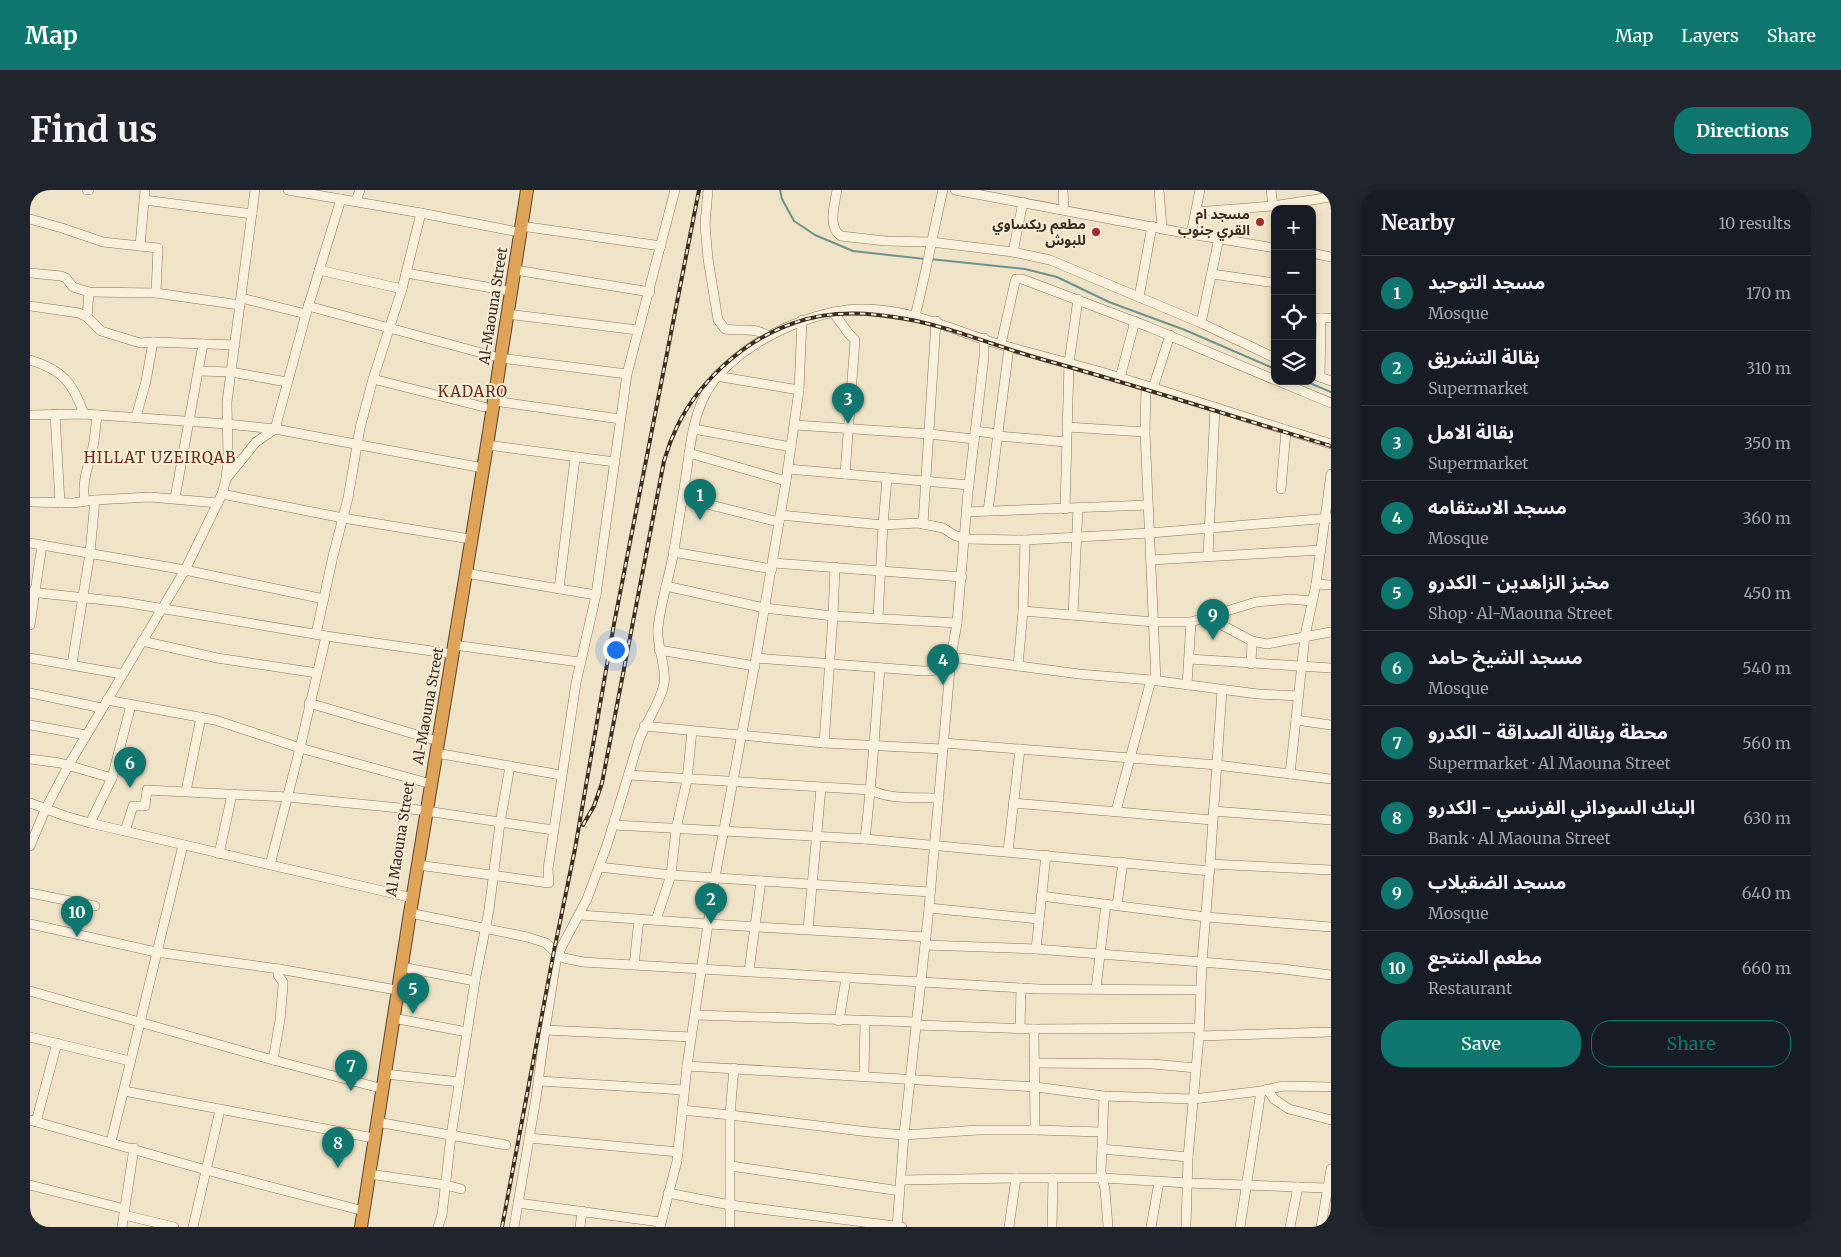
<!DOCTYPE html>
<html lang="en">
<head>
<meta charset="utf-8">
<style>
	body { margin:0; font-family:Merriweather,"Noto Sans Arabic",serif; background:#20242c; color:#f1f3f6 }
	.controls { position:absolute; right:15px; top:15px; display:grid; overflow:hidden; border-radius:10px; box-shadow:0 2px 8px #0003 }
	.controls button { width:45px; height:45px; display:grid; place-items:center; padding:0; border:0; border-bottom:1px solid #363941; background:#171b24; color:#f1f3f6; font:25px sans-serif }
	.you { position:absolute; left:585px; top:459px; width:18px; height:18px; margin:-12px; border:4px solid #fff; border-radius:50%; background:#1a73e8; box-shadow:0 0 0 8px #1a73e833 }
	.badge { display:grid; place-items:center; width:32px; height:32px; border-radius:50%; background:#0f766e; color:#fff; font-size:16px; font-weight:700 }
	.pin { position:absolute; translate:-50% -41px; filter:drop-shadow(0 1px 2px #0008) }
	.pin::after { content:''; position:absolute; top:26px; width:18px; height:15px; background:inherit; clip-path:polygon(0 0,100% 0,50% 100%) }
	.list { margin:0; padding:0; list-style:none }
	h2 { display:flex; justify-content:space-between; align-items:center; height:65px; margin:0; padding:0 20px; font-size:21px }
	h2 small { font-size:16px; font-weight:400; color:#9ea1a6 }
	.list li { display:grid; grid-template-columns:32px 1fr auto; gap:15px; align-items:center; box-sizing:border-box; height:75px; padding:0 20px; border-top:1px solid #363941 }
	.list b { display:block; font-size:19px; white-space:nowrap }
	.list p { margin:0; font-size:16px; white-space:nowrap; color:#9ea1a6 }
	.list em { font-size:16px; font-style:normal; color:#9ea1a6 }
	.actions { display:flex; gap:10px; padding:15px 20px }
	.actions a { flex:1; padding:11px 0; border:1px solid #0f766e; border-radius:20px; text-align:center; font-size:18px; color:#0f766e }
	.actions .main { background:#0f766e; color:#fff }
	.icon { flex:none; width:28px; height:28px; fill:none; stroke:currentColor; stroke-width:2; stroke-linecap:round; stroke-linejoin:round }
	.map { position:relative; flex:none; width:1301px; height:1037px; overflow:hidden; border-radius:20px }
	header { display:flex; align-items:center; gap:30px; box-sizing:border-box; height:70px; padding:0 25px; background:#0f766e; color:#fff }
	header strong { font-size:24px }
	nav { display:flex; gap:28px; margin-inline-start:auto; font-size:18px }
	.intro { display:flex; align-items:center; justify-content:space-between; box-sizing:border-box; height:120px; padding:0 30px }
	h1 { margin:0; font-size:35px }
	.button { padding:12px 22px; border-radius:20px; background:#0f766e; color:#fff; font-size:18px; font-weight:700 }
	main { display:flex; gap:30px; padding:0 30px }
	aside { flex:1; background:#171b24; border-radius:20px; box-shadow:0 2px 8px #0003 }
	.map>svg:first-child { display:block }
</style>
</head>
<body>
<header>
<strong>Map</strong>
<nav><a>Map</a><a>Layers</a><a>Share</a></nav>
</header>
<div class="intro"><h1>Find us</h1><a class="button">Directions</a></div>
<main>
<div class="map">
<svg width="1301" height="1037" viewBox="0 0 1301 1037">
	<rect width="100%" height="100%" fill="#f0e4c8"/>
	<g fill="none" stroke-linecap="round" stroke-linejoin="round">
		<g stroke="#6f938a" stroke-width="2">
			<path d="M750,0l2,9 12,22 21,14 38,16 72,8"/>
			<path d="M900,69l95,10 32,8 52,25 76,28 90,39"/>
			<path d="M1275,191l26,11"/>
		</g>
		<g stroke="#8d765c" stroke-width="10">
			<g id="minor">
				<path d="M57,0h2"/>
				<path d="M258,0l133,23 92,18"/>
				<path d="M678,0l-3,34 3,35 10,61 7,9c18,3 26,-3 44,7"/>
				<path d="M807,0c-2,13 -10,37 4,46l44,5 46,1 82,10 37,8 151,63 74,35"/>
				<path d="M925,0l229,43 91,15"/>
				<path d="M1033,0l1,19"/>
				<path d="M1129,0l3,38"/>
				<path d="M1241,0l2,16"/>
				<path d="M114,10l108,14"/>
				<path d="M326,11l4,-11"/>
				<path d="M1166,22l77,-6 58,-9"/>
				<path d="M0,29l32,9 41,14 55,6 -2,45"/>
				<path d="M491,36l140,20"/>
				<path d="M1161,44l9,-44"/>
				<path d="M110,56l5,-56"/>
				<path d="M983,62l10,-50"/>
				<path d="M1282,63l19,4"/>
				<path d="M289,80l83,19"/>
				<path d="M485,80l135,22"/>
				<path d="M0,83l31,3 5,2 7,9 16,5 67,1 84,12"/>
				<path d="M376,83l98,17"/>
				<path d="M1182,84l63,9"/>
				<path d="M1109,107l13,-71"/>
				<path d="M211,108l65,16"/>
				<path d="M0,116l49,7 8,4 14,14 39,12 13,-1 82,3"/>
				<path d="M278,116l185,50"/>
				<path d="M803,122l16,22 6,6 -10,134"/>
				<path d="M477,124l131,16"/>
				<path d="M885,126c11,-42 18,-84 28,-126"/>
				<path d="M57,127l2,-25"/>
				<path d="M1282,128h19"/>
				<path d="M1171,133l18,-85"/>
				<path d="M971,154l14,-62 1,-3h6l127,48 126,53"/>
				<path d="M470,168l127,16"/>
				<path d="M0,170c33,10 43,23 54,54"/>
				<path d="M168,181l33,1 56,10"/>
				<path d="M1282,184l19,7"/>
				<path d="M686,186l83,14"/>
				<path d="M1290,187l1,-59"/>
				<path d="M1090,188l15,-57"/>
				<path d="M343,189l111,28"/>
				<path d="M1248,191l53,22"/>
				<path d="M1116,196l-1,46 11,249"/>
				<path d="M1123,198l17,-53"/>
				<path d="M464,211l126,18"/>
				<path d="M25,224l5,89"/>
				<path d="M0,225l54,-1 143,10 48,5 208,39"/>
				<path d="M106,227l10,-36 7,-39"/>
				<path d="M765,235l134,9 45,5"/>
				<path d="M1037,237l78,5"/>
				<path d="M664,239l97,18"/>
				<path d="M945,241l23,3"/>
				<path d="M968,246l68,6"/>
				<path d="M457,255l128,17"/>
				<path d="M659,263l97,28"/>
				<path d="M758,279l181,16"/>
				<path d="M196,289l30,-37 19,-13 31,-115 35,-115"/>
				<path d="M1251,299l5,-59"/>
				<path d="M192,304l121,24 121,20"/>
				<path d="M145,308l28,-154"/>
				<path d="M653,308l96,24"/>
				<path d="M55,311c-4,-19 4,-36 8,-54 2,-11 3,-22 4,-32"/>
				<path d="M0,312l43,1 22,-3 55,-3 68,6"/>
				<path d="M1035,319l4,-146 9,-64"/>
				<path d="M958,321l21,-164"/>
				<path d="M936,322l182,-7"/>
				<path d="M750,325l103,10 4,-47"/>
				<path d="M893,334l13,-203"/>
				<path d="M0,353l155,27 139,29"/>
				<path d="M643,362l99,17"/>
				<path d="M1178,366l7,-149"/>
				<path d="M1121,370l170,-10"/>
				<path d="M743,373l189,14"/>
				<path d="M435,383l131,22"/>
				<path d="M1286,394l15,1"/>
				<path d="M636,396l99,22 68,8 124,7"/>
				<path d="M529,399l16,-131"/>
				<path d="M0,402l93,10 203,34 120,17"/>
				<path d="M993,421l131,11h37l65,-20 33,-3 23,2"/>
				<path d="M1186,424l4,10 32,17 15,3 64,-12"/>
				<path d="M1043,425l5,-107"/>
				<path d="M848,428l5,-93 35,-2 25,5 11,7 11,4 60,1 125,-7 181,-15"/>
				<path d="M0,435l12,-80"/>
				<path d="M286,444l17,-78 15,-58 12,-70 13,-49 29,-90 19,-76"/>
				<path d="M112,451l75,17 100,15"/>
				<path d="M424,455l125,17"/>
				<path d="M629,460l96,16"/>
				<path d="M921,467l128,17 72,6 107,14 41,2"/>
				<path d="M0,468l92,16"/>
				<path d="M726,468l167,13 16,-1 11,-3"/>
				<path d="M1159,469l142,9"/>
				<path d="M42,474l18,-111 5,-53"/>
				<path d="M1221,474l1,-23"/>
				<path d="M988,476l5,-55 2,-71"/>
				<path d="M1157,495l4,-63"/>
				<path d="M0,503l72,15"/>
				<path d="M77,510l108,20 85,28 124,34"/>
				<path d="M279,513l122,36"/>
				<path d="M1266,530l35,5"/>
				<path d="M0,535l56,10"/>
				<path d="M614,536l180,17 119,6"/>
				<path d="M794,553l9,-127 2,-49"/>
				<path d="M914,553l273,22 114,14"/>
				<path d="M406,563l125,22"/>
				<path d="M0,569l30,4 52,15"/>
				<path d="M1260,584l15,-138 11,-52 15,-110"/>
				<path d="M599,585l242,15c19,10 47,7 68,8"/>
				<path d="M156,601l15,-74"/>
				<path d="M0,613l35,13 25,7 323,75"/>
				<path d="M983,613l199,17"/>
				<path d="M396,621l127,19"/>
				<path d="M1086,621l35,-131"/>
				<path d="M1183,621l118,9"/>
				<path d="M60,633l22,-45 19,-73"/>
				<path d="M584,635l251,14 345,32"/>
				<path d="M95,641l8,-25h12l2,-16 141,7 132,13"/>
				<path d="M835,649c7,-57 10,-114 15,-171"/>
				<path d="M0,656l16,-38 22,-42 117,-196 37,-76 4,-15 2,-21 -1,-56 28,-212"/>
				<path d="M978,661l12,-102"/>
				<path d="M189,664l13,-60"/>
				<path d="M1180,674l121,6"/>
				<path d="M240,675l30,-117 26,-112"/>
				<path d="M388,675l131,18 -1,-14 28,-186 20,-88 31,-221 48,-184"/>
				<path d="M569,677l72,8 259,17"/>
				<path d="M0,703l65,13"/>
				<path d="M1011,706l165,21 125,10"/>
				<path d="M1087,715l6,-43"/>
				<path d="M899,718l110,11"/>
				<path d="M380,723l117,24 19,6 12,12 6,3 19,4 456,27 161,1"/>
				<path d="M550,725l128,9 218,13"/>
				<path d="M626,730l15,-45 5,-46 11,-49 5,-49"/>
				<path d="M0,734l126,28 123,17 112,20"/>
				<path d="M778,739l13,-141"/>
				<path d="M895,755l111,4 166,13 81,7 48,6"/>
				<path d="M1006,759l10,-94"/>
				<path d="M604,775l5,-46"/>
				<path d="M372,777l73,14"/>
				<path d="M719,781l12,-90"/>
				<path d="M1066,799l10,-85"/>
				<path d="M0,801l243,69 103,27"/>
				<path d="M665,825l222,7"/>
				<path d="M363,828l74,14"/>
				<path d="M809,831l7,-43"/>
				<path d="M887,835l117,4 165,-1"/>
				<path d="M990,838l1,-40"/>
				<path d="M1004,839l1,101"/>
				<path d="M515,840l146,7"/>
				<path d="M1169,846l132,-4"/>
				<path d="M0,847l100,24"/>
				<path d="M243,870l7,-40 3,-34v-4l-5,-7 1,-6"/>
				<path d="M1004,873l119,1 43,4"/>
				<path d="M657,876l349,21 68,9 89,3 68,-8 22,-5 48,1"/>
				<path d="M355,884l75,8"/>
				<path d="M834,886l1,-55"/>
				<path d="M509,891l145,9"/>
				<path d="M1237,899l7,10 15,10 42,11"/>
				<path d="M94,901l244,46"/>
				<path d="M1074,906l-3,76 4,17 3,38"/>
				<path d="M652,920l48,5 139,17 35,3 74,-5h57l67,2"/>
				<path d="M0,930l176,50 150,39"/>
				<path d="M6,932l21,-79"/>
				<path d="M347,932l129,23"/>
				<path d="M499,948l149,14"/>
				<path d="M81,952l72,-297"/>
				<path d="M1072,959l86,8"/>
				<path d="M701,976l169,25"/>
				<path d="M339,984l77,11 15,4"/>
				<path d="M871,990l115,-2h87l85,5 139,5"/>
				<path d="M0,995l95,24"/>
				<path d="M638,1003l62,12 172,22"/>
				<path d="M488,1013l142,19"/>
				<path d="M94,1025l50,12"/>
				<path d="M92,1037l12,-79"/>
				<path d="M163,1037l27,-117"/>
				<path d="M408,1037l4,-12 9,-79 24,-155 14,-71 11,-87 10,-57"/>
				<path d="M484,1037l22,-129 9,-68 11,-69 5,-13 26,-49 20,-54 32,-105c7,-19 21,-36 25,-56 3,-18 -8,-37 -6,-57 3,-25 11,-50 16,-76 4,-27 9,-55 13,-82 3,-23 6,-48 16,-70 22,-50 103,-88 155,-90 50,-2 94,21 140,35 34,9 67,18 100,27 78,23 155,49 233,73"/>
				<path d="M550,1037l2,-16"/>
				<path d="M630,1037l17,-66 10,-95 28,-189 41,-219 30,-177 13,-91 3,-70"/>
				<path d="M700,1037v-112l4,-47"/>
				<path d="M867,1037l7,-92 25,-227 22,-251 6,-34 11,-131 16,-135v-19"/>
				<path d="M979,1037l7,-49"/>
				<path d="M1022,1037l1,-49"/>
				<path d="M1121,1037l8,-45"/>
				<path d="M1156,1037l2,-70 11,-121 3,-74 8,-98 12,-174"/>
				<path d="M1210,1037l21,-136"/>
				<path d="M1260,1037l8,-40"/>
				<path d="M1291,1037l10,-58"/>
			</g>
		</g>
		<g stroke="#5b4430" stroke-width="14">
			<path id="highway" d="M331,1037l49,-314 77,-468 40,-255"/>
		</g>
		<use href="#minor" stroke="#faf1dc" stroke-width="9"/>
		<use href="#highway" stroke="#e0a458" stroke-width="12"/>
		<g stroke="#3d2e20" stroke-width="4">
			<g id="rail">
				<path d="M553,635l11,-19 8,-23 62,-322c3,-8 5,-17 9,-25 20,-50 70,-96 121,-113 35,-13 76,-11 112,-4 45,8 91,28 135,40 97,27 193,58 290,87"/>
				<path d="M472,1037l52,-276 21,-102 39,-225 85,-434"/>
			</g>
		</g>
		<use href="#rail" stroke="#f7eed8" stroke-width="2" stroke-dasharray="5.5" stroke-linecap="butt"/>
	</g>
	<g fill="#9e2a2b" stroke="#f7eed8" stroke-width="2">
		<circle cx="1230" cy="32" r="5"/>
		<circle cx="1066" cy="42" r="5"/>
	</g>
	<g text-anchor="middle" stroke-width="4" stroke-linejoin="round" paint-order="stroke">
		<g font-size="14" font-weight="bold" fill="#3d2e20" stroke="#f7eed8" text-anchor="end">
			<text x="1220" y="29">مسجد ام<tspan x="1220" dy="16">القري جنوب</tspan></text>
			<text x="1056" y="39">مطعم ريكساوي<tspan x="1056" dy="16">للبوش</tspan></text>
		</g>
		<g font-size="14" fill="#3d2e20" stroke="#f7eed8">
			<text transform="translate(463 116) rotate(-81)" y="5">Al-Maouna Street</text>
			<text transform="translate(398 516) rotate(-80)" y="5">Al-Maouna Street</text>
			<text transform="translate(370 649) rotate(-81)" y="5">Al Maouna Street</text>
		</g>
		<g font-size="15" letter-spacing="1" fill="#6b2e1e" stroke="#f7eed8">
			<text x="443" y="207">KADARO</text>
			<text x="130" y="273">HILLAT UZEIRQAB</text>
		</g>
	</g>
</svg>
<div class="controls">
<button>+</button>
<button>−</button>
<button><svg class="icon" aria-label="locate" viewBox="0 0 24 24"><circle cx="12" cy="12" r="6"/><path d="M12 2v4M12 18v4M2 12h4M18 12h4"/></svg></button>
<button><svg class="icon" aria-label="layers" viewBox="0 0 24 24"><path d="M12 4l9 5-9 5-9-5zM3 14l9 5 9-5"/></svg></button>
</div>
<div class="you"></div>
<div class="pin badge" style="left:670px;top:330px">1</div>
<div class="pin badge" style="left:681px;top:734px">2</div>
<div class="pin badge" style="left:818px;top:234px">3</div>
<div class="pin badge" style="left:913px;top:495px">4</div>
<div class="pin badge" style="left:383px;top:824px">5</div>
<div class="pin badge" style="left:100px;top:598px">6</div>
<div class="pin badge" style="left:321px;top:901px">7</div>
<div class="pin badge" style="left:308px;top:978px">8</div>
<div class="pin badge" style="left:1183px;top:450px">9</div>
<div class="pin badge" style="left:47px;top:747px">10</div>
</div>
<aside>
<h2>Nearby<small>10 results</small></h2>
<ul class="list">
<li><span class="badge">1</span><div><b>مسجد التوحيد</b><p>Mosque</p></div><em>170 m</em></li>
<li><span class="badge">2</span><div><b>بقالة التشريق</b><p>Supermarket</p></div><em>310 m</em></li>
<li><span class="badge">3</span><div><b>بقالة الامل</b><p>Supermarket</p></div><em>350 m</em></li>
<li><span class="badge">4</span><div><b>مسجد الاستقامه</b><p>Mosque</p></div><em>360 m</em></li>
<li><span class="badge">5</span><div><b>مخبز الزاهدين - الكدرو</b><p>Shop · Al-Maouna Street</p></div><em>450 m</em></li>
<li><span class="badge">6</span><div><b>مسجد الشيخ حامد</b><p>Mosque</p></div><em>540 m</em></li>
<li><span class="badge">7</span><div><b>محطة وبقالة الصداقة - الكدرو</b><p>Supermarket · Al Maouna Street</p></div><em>560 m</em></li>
<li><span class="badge">8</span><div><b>البنك السوداني الفرنسي - الكدرو</b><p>Bank · Al Maouna Street</p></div><em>630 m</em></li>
<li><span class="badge">9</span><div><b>مسجد الضقيلاب</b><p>Mosque</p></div><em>640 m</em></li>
<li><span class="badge">10</span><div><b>مطعم المنتجع</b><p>Restaurant</p></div><em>660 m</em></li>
</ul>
<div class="actions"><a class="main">Save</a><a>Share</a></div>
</aside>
</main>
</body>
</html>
